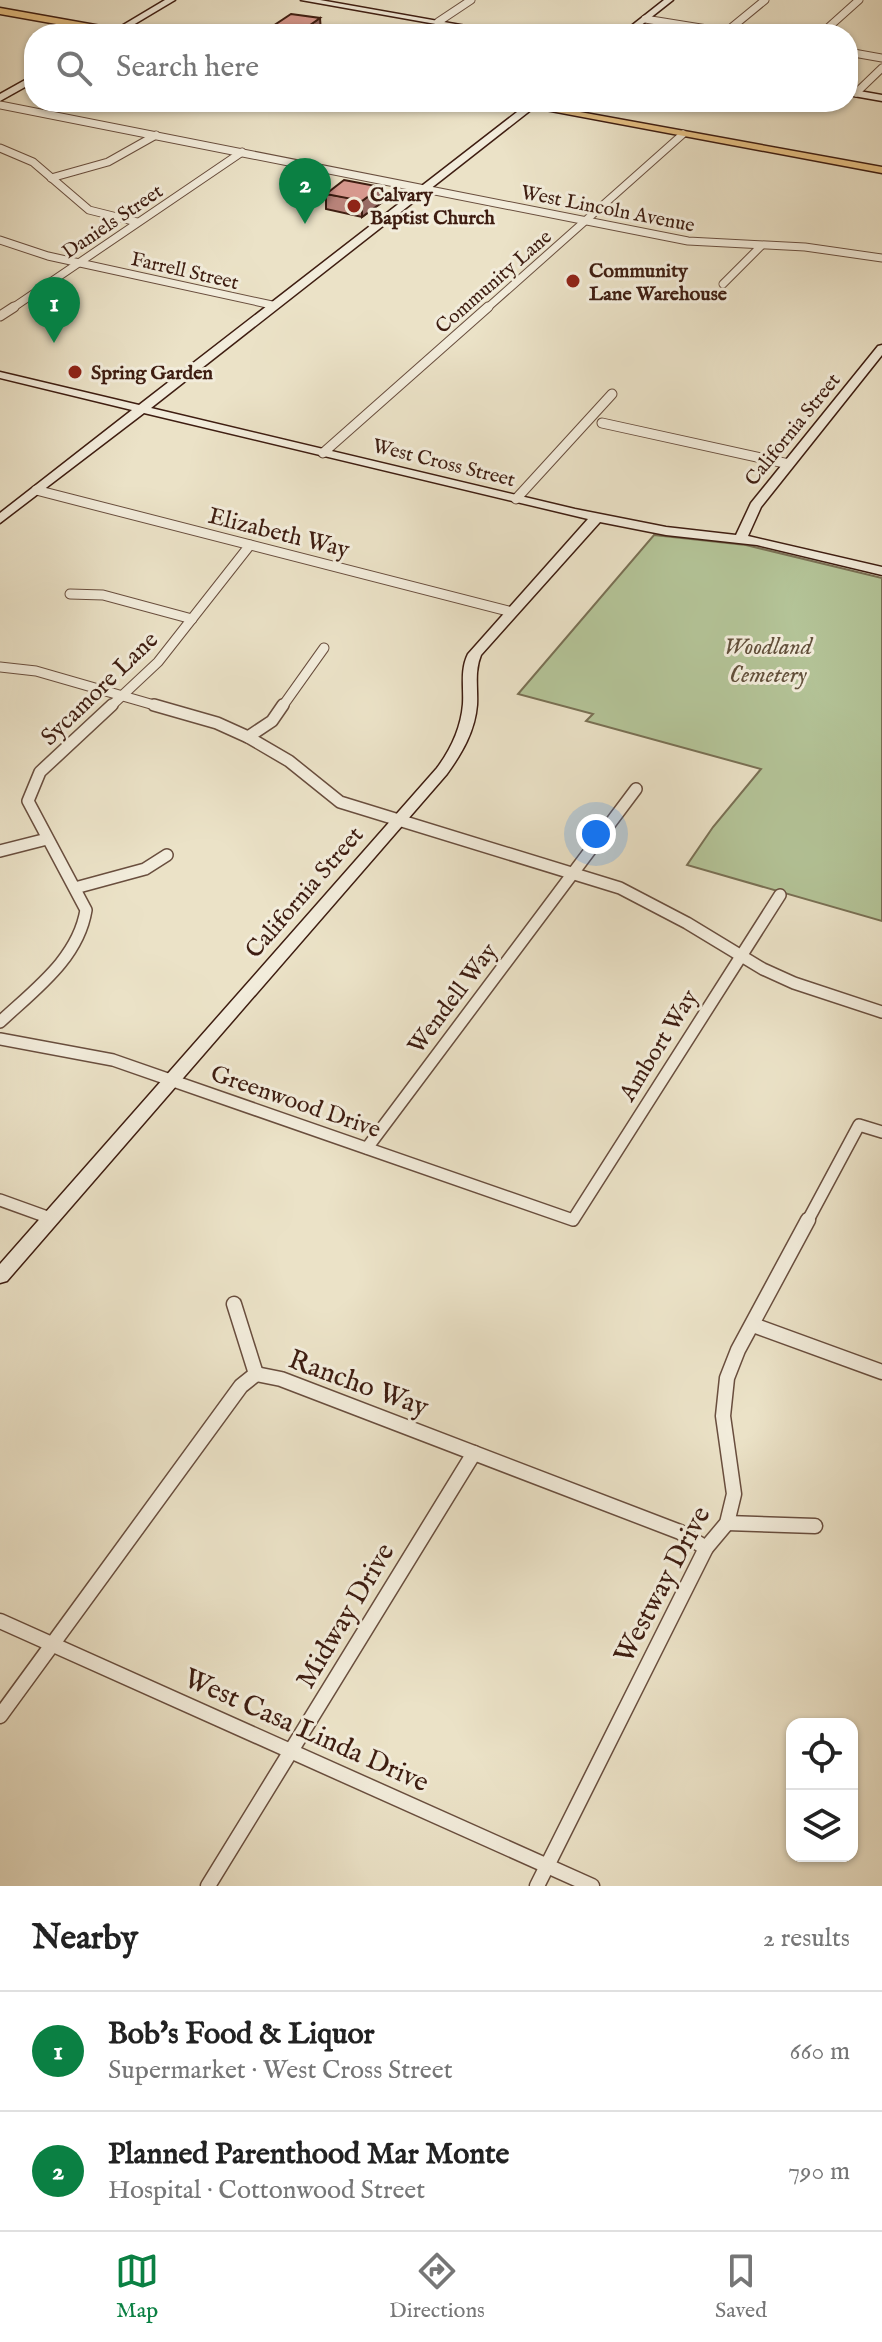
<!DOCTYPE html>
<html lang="en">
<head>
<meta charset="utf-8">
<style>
	body { margin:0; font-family:"IM FELL English",serif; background:#f6f6f6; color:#222 }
	.controls { position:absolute; right:24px; bottom:24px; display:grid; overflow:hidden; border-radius:16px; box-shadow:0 2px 6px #0004 }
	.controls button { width:72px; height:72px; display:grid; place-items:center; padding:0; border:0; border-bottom:2px solid #e0e0e0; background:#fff; color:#222; font:40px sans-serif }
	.you { position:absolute; left:596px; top:834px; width:28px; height:28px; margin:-20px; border:6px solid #fff; border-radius:50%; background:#1a73e8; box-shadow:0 0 0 12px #1a73e833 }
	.badge { display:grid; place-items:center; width:52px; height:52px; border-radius:50%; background:#0b8043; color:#fff; font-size:26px; font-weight:700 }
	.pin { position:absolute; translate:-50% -66px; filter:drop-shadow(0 2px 4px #0008) }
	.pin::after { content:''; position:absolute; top:42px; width:28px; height:24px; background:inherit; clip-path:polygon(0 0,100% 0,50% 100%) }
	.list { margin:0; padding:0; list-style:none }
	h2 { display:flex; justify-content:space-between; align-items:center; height:104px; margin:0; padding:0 32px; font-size:34px }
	h2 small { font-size:26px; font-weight:400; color:#767676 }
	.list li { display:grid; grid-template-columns:52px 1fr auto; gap:24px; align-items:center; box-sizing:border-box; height:120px; padding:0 32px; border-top:2px solid #e0e0e0 }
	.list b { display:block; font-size:30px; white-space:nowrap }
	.list p { margin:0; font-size:26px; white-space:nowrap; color:#767676 }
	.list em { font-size:26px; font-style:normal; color:#767676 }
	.icon { flex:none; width:44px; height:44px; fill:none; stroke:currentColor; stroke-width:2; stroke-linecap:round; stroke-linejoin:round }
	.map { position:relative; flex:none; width:882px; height:1886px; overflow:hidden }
	.search { position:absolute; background:#fff; box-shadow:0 2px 6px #0004; left:24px; right:24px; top:24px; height:88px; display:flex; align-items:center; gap:20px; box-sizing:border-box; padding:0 28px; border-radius:32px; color:#767676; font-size:30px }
	.sheet { height:344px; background:#fff }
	nav { display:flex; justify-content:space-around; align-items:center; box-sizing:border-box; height:112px; border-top:2px solid #e0e0e0; background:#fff; font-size:22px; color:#767676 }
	nav a { display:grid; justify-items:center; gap:4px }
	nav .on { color:#0b8043 }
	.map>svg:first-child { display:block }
</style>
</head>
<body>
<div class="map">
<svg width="882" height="1886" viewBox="0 0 882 1886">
	<rect width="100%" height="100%" fill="#ebe2c7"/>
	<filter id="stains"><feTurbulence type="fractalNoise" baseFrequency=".0025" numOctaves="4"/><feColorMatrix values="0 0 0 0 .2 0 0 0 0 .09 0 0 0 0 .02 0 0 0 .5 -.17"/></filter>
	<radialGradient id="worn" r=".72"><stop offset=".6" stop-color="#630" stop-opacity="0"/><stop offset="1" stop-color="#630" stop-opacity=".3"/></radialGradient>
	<path fill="#b4c498" stroke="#797054" stroke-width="2" d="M654,535l92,10 136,33v343l-195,-56 26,-38 48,-58 -175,-48 7,-7 -75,-20z"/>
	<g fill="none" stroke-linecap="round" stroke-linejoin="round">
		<g stroke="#694e3e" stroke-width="9">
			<g id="street-far3">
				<path d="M645,19l93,15"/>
				<path d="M438,22l33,-22"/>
				<path d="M726,32l39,-32"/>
				<path d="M821,34l38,-34"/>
				<path d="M848,52l34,6"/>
				<path d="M856,93l26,-25"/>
				<path d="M0,105l688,136 117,6 77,11"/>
				<path d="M0,148l33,14 56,48 48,12"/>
				<path d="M51,178l57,-16 48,-27"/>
				<path d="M0,240l48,16 224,49"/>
				<path d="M723,284l38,-38"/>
				<path d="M11,309l231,-157"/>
				<path d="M486,309l197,-175"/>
			</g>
		</g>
		<g stroke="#694e3e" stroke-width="11">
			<g id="street-far2">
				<path d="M0,316l14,-9"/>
				<path d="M602,423l187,41"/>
				<path d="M323,453l165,-146"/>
				<path d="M36,490l476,122"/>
				<path d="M516,499l96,-105"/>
				<path d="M70,594l33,1 89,24"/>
				<path d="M0,667l36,4 125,36"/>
				<path d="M110,707l48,-45 92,-117"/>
				<path d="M282,707l42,-59"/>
			</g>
		</g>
		<g stroke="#694e3e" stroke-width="14">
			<g id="street-far1">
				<path d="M154,705l63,18 31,14 41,24 51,41 280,86 67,35 76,46 31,14 88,29"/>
				<path d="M248,737l24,-16 11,-16"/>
				<path d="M0,851l47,-12"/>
				<path d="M75,888l70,-19 22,-14"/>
				<path d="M0,1022c34,-32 78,-63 86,-112l-58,-109 12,-29 72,-67"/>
				<path d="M0,1039l113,21 460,160 207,-325"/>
				<path d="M367,1148l269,-359"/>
				<path d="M0,1200l50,18"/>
				<path d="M807,1222l52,-97 23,7"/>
			</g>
		</g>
		<g stroke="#694e3e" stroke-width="17">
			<g id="street">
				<path d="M234,1304l22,70"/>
				<path d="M753,1325l129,47"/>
				<path d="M256,1374l25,5 399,153 26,16"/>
				<path d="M727,1523l88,3"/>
				<path d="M0,1621l592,265"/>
				<path d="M0,1716l241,-330 15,-12"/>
				<path d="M208,1886l266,-433"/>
				<path d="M537,1886l169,-338 21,-25 7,-29 -11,-78 4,-38 11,-28 70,-130"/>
			</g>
		</g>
		<g stroke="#3e1d11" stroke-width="3">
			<g id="secondary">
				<path d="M165,0h10l-57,34h-10z"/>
				<path d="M301,0h19l191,34h-19z"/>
				<path d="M664,0h9l-43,34h-9z"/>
				<path d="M34,75v7l-34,19v-7z"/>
				<path d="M848,89l34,6v6l-34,-6z"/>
				<path d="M530,102h11l-390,306 424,101 91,18 70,8 15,-32 127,-157 4,-1v10l-121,152 -13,29 134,31v8l-125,-30 -91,-10 -66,-13 -119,133c-7,17 -3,33 -4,50 -2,26 -15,48 -30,69l-440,507 -7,2v-19l437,-496c14,-19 24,-40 26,-64 1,-17 -3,-34 5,-50l120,-135 -444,-106 -144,110v-10l132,-103 -132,-32v-6l139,33z"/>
			</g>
		</g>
		<g stroke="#3e1d11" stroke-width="3">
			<g id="primary">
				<path d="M0,8l129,23 5,3h-21l-113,-20z"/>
				<path d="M503,102h22l357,65v6z"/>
			</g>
		</g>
		<use href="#street-far3" stroke="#f2ecdb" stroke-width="7"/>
		<use href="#street-far2" stroke="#f2ecdb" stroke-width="9"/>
		<use href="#street-far1" stroke="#f2ecdb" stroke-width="11"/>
		<use href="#street" stroke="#f2ecdb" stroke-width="14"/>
		<use href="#secondary" fill="#f2ecdb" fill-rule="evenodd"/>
		<use href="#primary" fill="#e6c184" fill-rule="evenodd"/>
	</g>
	<g fill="#ba847b" stroke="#3e1d11" stroke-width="2">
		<path d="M270,28l51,4 -4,2h-46z"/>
		<path d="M326,194l55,9 -19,14 -36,-8z"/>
	</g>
	<g fill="#976b64" stroke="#3e1d11" stroke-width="2">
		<path d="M320,18l1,14 -4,2h-14v-4z"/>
		<path d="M381,187v16l-19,14v-16z"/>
	</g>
	<g fill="#d8998f" stroke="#3e1d11" stroke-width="2">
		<path d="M291,14l29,4 -17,12 -33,-2z"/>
		<path d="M485,26l20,4 -6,4h-26z"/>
		<path d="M344,180l37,7 -19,14 -36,-7z"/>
	</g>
	<g fill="#8f2418" stroke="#f2ecdb" stroke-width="3">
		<circle cx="354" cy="206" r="8"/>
		<circle cx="573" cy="281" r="8"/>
		<circle cx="75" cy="372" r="8"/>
	</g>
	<g text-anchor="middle" stroke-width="6" stroke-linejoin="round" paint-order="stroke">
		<g font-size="20" font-weight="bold" fill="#3e1d11" stroke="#f2ecdb" text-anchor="start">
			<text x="370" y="201">Calvary<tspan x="370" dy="23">Baptist Church</tspan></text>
			<text x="589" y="277">Community<tspan x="589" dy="23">Lane Warehouse</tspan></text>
			<text x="91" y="379">Spring Garden</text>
		</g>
		<g font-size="20" fill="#3e1d11" stroke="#f2ecdb">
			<text transform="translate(608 208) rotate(11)" y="7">West Lincoln Avenue</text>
			<text transform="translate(112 221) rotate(-34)" y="7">Daniels Street</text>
			<text transform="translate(185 270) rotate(13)" y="7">Farrell Street</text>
			<text transform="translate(493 281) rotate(-41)" y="7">Community Lane</text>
			<text transform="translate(792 429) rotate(-51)" y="7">California Street</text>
			<text transform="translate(444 462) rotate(14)" y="7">West Cross Street</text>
		</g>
		<g font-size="24" fill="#3e1d11" stroke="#f2ecdb">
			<text transform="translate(279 532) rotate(14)" y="8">Elizabeth Way</text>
			<text transform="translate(99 688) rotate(-44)" y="8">Sycamore Lane</text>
			<text transform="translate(304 892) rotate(-49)" y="8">California Street</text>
			<text transform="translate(452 998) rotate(-53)" y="8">Wendell Way</text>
			<text transform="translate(658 1045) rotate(-58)" y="8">Ambort Way</text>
			<text transform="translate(296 1101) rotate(19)" y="8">Greenwood Drive</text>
		</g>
		<g font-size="24" font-style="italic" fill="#614f3a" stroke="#f2ecdb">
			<text x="768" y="654">Woodland<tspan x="768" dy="28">Cemetery</tspan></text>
		</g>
		<g font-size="28" fill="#3e1d11" stroke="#f2ecdb">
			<text transform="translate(359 1382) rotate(20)" y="10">Rancho Way</text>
			<text transform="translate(661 1584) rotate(-62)" y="10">Westway Drive</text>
			<text transform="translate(344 1615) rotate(-59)" y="10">Midway Drive</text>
			<text transform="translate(307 1729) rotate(24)" y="10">West Casa Linda Drive</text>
		</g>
	</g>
	<rect width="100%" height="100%" filter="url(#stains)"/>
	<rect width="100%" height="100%" fill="url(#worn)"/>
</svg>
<div class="controls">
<button><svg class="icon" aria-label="locate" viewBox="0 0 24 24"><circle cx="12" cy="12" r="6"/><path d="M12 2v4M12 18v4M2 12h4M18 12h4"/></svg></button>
<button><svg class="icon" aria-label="layers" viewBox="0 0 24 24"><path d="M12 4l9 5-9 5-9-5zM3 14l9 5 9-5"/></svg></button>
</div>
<div class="you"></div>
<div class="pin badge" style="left:54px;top:343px">1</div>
<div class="pin badge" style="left:305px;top:224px">2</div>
<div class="search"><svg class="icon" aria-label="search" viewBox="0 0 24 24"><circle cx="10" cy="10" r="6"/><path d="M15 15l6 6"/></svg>Search here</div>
</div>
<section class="sheet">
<h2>Nearby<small>2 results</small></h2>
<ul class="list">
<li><span class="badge">1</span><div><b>Bob's Food &amp; Liquor</b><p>Supermarket · West Cross Street</p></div><em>660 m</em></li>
<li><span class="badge">2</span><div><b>Planned Parenthood Mar Monte</b><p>Hospital · Cottonwood Street</p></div><em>790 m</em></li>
</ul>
</section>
<nav>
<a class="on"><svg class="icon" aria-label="map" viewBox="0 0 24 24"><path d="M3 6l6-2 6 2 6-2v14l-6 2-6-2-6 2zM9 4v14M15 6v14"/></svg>Map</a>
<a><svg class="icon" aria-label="directions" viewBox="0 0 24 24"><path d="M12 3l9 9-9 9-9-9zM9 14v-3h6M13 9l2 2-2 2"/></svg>Directions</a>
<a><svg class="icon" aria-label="saved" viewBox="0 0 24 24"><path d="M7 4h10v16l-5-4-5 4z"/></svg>Saved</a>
</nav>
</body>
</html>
